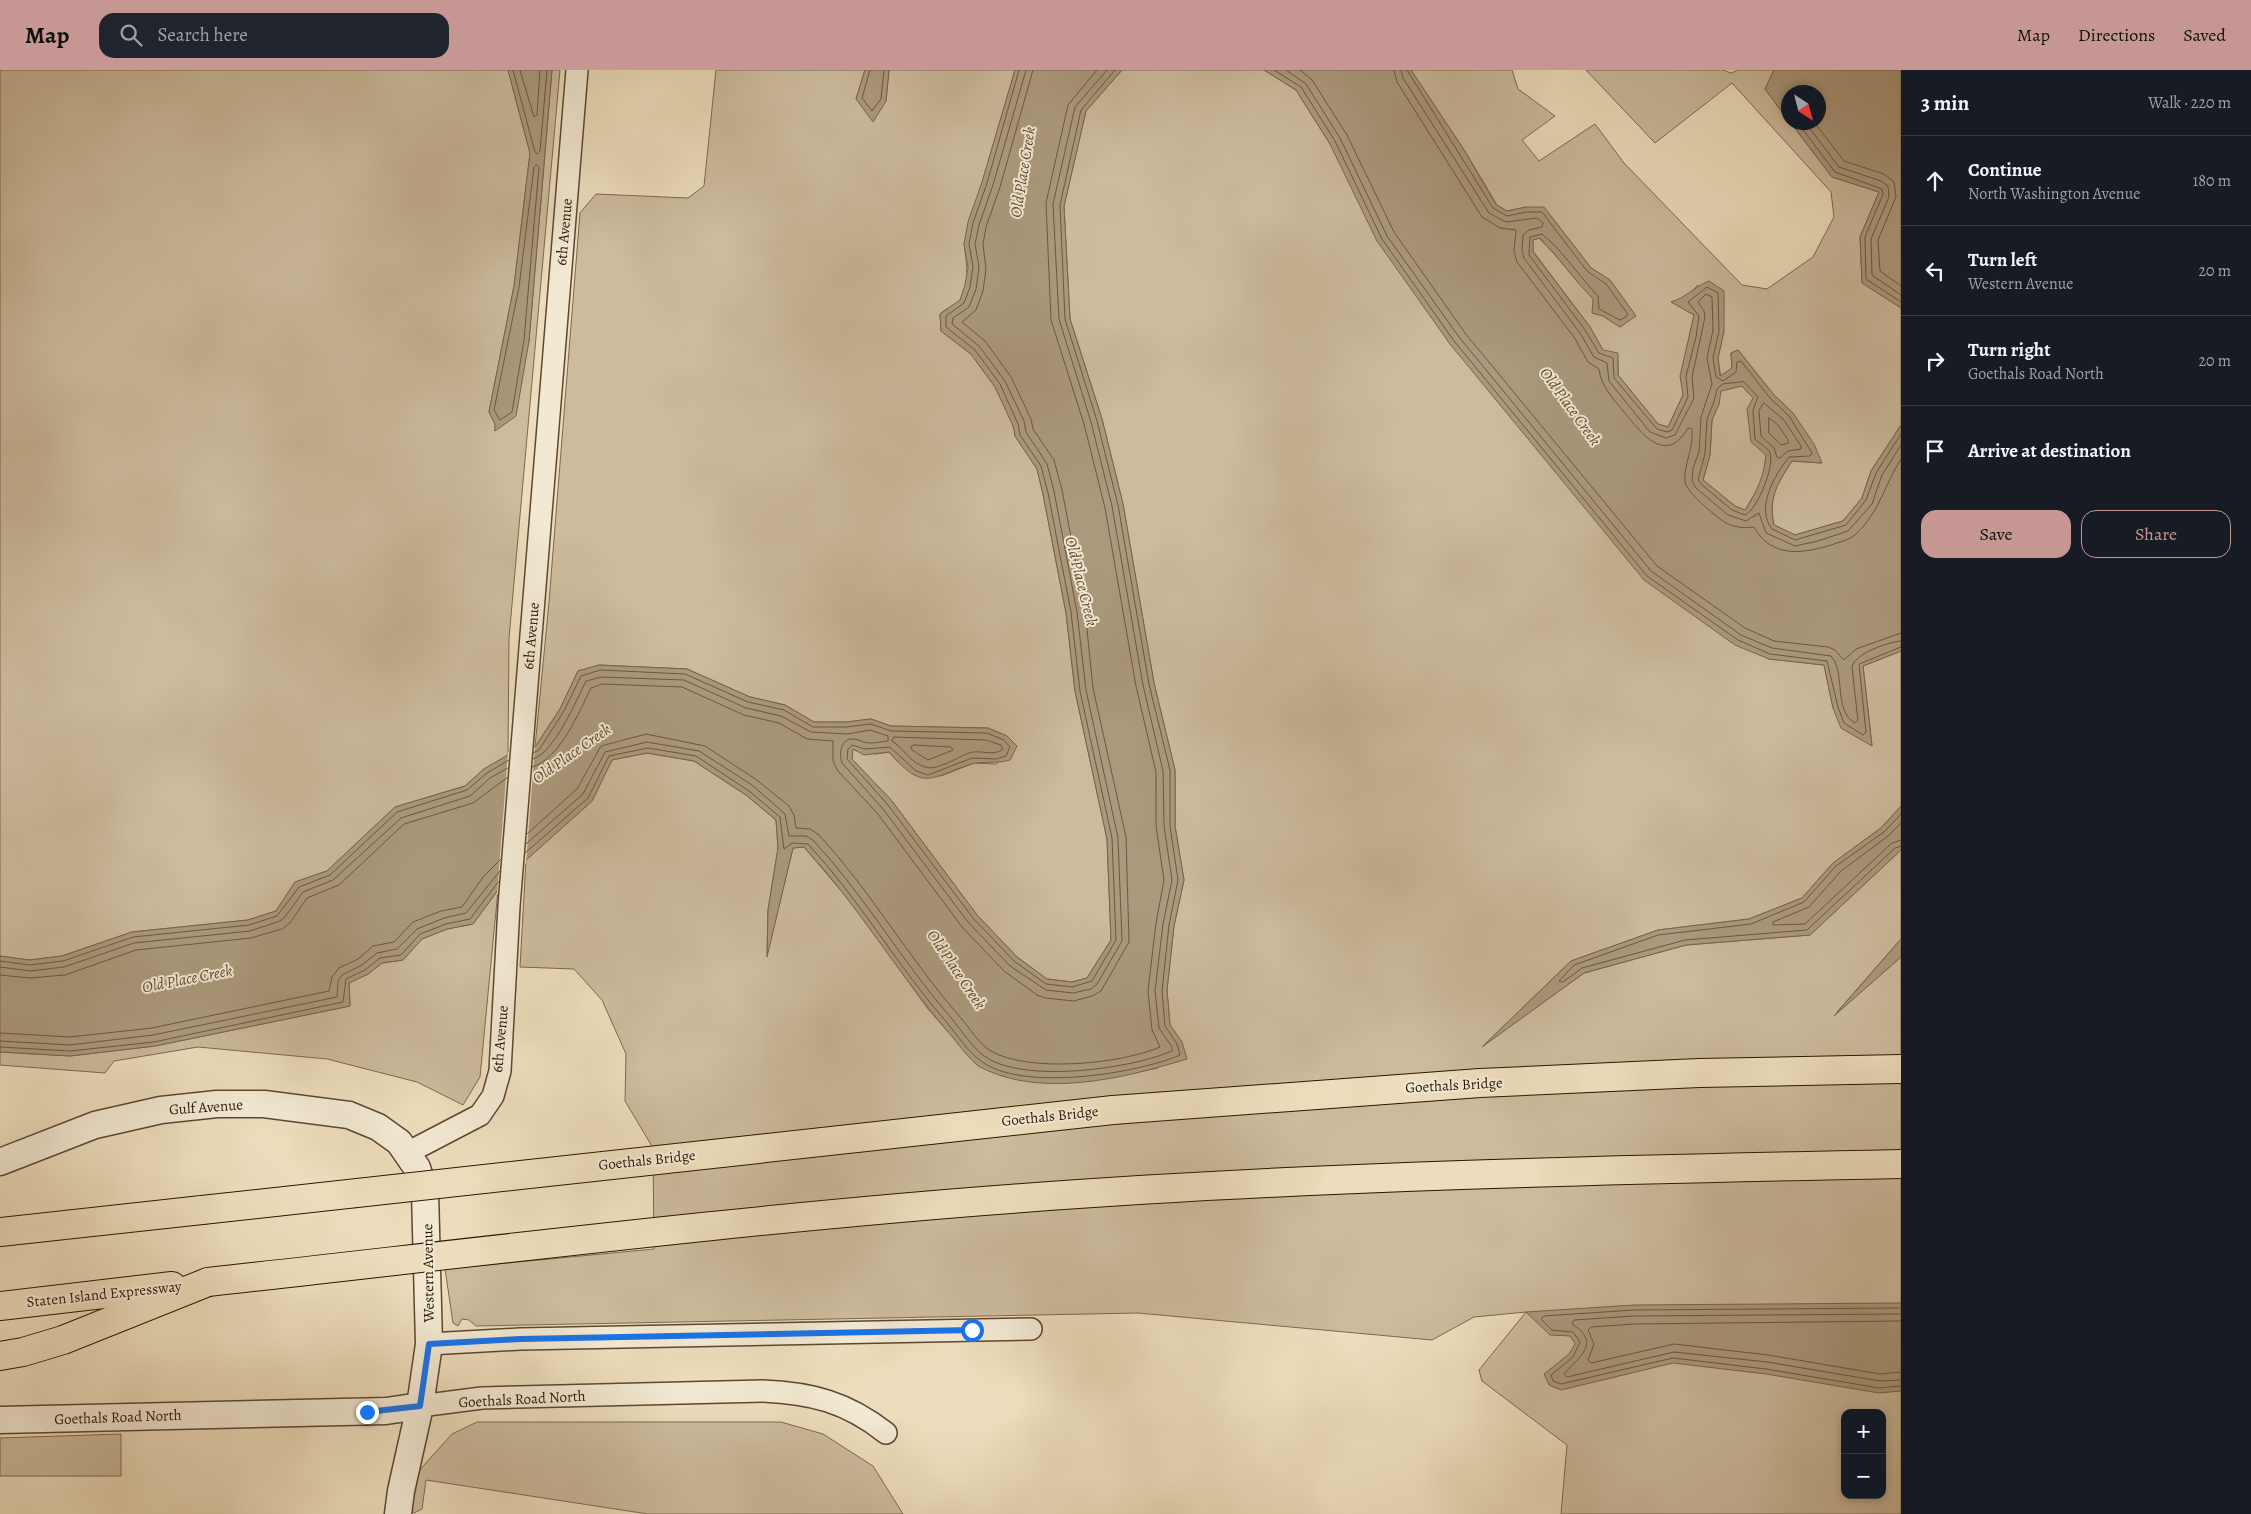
<!DOCTYPE html>
<html lang="en">
<head>
<meta charset="utf-8">
<style>
	body { margin:0; font-family:Alegreya,serif; background:#20242c; color:#f1f3f6 }
	.controls { position:absolute; right:15px; bottom:15px; display:grid; overflow:hidden; border-radius:10px; box-shadow:0 2px 8px #0003 }
	.controls button { width:45px; height:45px; display:grid; place-items:center; padding:0; border:0; border-bottom:1px solid #363941; background:#171b24; color:#f1f3f6; font:25px sans-serif }
	.compass { position:absolute; left:1781px; top:15px; width:45px; height:45px; border-radius:50%; background:#171b24; box-shadow:0 2px 8px #0003; rotate:144deg }
	.stop { position:absolute; width:15px; height:15px; margin:-11px; border:4px solid #1a73e8; border-radius:50%; background:#fff }
	.stop.end { background:#1a73e8; border-color:#fff; box-shadow:0 1px 5px #0008 }
	.list { margin:0; padding:0; list-style:none }
	h2 { display:flex; justify-content:space-between; align-items:center; height:65px; margin:0; padding:0 20px; font-size:21px }
	h2 small { font-size:16px; font-weight:400; color:#9ea1a6 }
	.list li { display:grid; grid-template-columns:32px 1fr auto; gap:15px; align-items:center; box-sizing:border-box; height:90px; padding:0 20px; border-top:1px solid #363941 }
	.list b { display:block; font-size:19px; white-space:nowrap }
	.list p { margin:0; font-size:16px; white-space:nowrap; color:#9ea1a6 }
	.list em { font-size:16px; font-style:normal; color:#9ea1a6 }
	.actions { display:flex; gap:10px; padding:15px 20px }
	.actions a { flex:1; padding:11px 0; border:1px solid #c59692; border-radius:15px; text-align:center; font-size:18px; color:#c59692 }
	.actions .main { background:#c59692; color:#111 }
	.icon { flex:none; width:28px; height:28px; fill:none; stroke:currentColor; stroke-width:2; stroke-linecap:round; stroke-linejoin:round }
	.map { position:relative; flex:none; width:1901px; height:1444px; overflow:hidden }
	header { display:flex; align-items:center; gap:30px; box-sizing:border-box; height:70px; padding:0 25px; background:#c59692; color:#111 }
	header strong { font-size:24px }
	nav { display:flex; gap:28px; margin-inline-start:auto; font-size:18px }
	.search { width:350px; height:45px; background:#20242c; display:flex; align-items:center; gap:12px; box-sizing:border-box; padding:0 18px; border-radius:15px; color:#9ea1a6; font-size:19px }
	main { display:flex }
	aside { flex:1; background:#171b24 }
	.map>svg:first-child { display:block }
</style>
</head>
<body>
<header>
<strong>Map</strong>
<div class="search"><svg class="icon" aria-label="search" viewBox="0 0 24 24"><circle cx="10" cy="10" r="6"/><path d="M15 15l6 6"/></svg>Search here</div>
<nav><a>Map</a><a>Directions</a><a>Saved</a></nav>
</header>
<main>
<div class="map">
<svg width="1901" height="1444" viewBox="0 0 1901 1444">
	<rect width="100%" height="100%" fill="#edddbc"/>
	<filter id="stains"><feTurbulence type="fractalNoise" baseFrequency=".004" numOctaves="4"/><feColorMatrix values="0 0 0 0 .2 0 0 0 0 .09 0 0 0 0 .02 0 0 0 .5 -.17"/></filter>
	<radialGradient id="worn" r=".72"><stop offset=".6" stop-color="#630" stop-opacity="0"/><stop offset="1" stop-color="#630" stop-opacity=".3"/></radialGradient>
	<g fill="#ccbb9d" stroke="#7c6850" fill-rule="evenodd">
		<path d="M0,0h508l22,83 -16,133 -25,126 6,12v7l34,-90 23,-271h8l-51,568 -1,117 -24,14 -19,17 -70,21 -68,64 -32,11 -19,29 -28,9 -116,12 -70,24 -33,4 -29,-4z"/>
		<path d="M716,0h149l-9,29 30,2 3,-31h126l-51,174c2,14 7,44 -4,56 -3,4 -15,9 -20,14l1,17 30,23 24,33 19,39 1,10 22,33 6,25 23,119 9,78 32,148 4,101 -24,38 -15,4 -25,-3 -30,-22 -40,-42 -85,-114 -40,-42v-10l24,5 13,-2 10,11 42,13 33,-13 22,1 21,-18 -10,-10 -19,-8 -97,-2 -20,-7 -25,3h-32l-29,-17 -35,-8 -63,-28 -88,-4 -21,6 -18,38 -25,38 14,-145 31,-389 16,-19 92,4 16,-12z"/>
		<path d="M1122,0h142l32,20 34,54 439,515 55,6 9,43 39,38 -9,-80 38,-15v155l-20,22 -48,35 -31,35 -53,21 -91,11 -87,31 -86,83 99,-71 102,-28 124,-10 91,-85v89l-64,73 64,-55v557h-340l6,-69 -85,-64 -3,-11 47,-58 -52,5 -42,23 -294,-27 -662,13 -7,-6 -7,-1 -4,7 -5,-3 -8,-54 209,-20 -1,-101 -28,-47 1,-47 -24,-54 -28,-31 -54,-2 6,-107 66,-59 20,-41 35,-7 47,8 52,34 30,25 2,28 -10,62 -1,44 26,-106 11,-1 49,58 75,104 50,57 156,7 24,-5 24,-26 -12,-17 -3,-35 7,-64 10,-46 -9,-54v-56l-21,-87 -31,-179 -21,-85 -32,-100 -6,-113 22,-95zM1845,1343h37v82h-37z"/>
		<path d="M1411,0h101l6,19 37,27 -33,24 17,21 56,-37 29,39 118,122 25,4 46,-32 21,-40 -3,-25 -99,-109 -77,60 -69,-73h137l8,3 7,-3h36l-9,19 67,88 47,15 -19,45 2,45 39,26v117l-30,46 -9,27 -19,23 -48,14 -21,-10c-6,-29 3,-40 18,-64l29,2 -28,-50 -19,-18 -36,-45 -7,3 1,15 -10,22 20,-4 11,12 13,57 -2,16 -6,17 -13,22 -10,-4 -32,-26 7,-25 2,-35 7,-16 2,-25 -3,-21 6,-27 -26,-46 -12,12 -14,5 22,13 -13,61 2,19 -15,32 -10,-3 -40,-49v-14l-15,-10 -13,-24 -57,-76v-11l6,-2c20,19 35,42 55,61l-1,14 10,3 17,11 15,-12 -25,-35 -19,-12 -37,-48 -28,-13 -19,4 -10,-6 -31,-52z"/>
		<path d="M498,820l-18,187 -17,28 -46,-23 -90,-23 -129,-12 -84,14 -9,12 -105,-8v-13l70,4 85,-10 195,-40 -1,-23 19,-9 14,-11 21,-3 19,-21 25,-10 26,-5z"/>
		<path d="M477,1352h304l42,12 50,32 30,48h-255l-222,-34 -4,29 -8,4 -3,-4 5,-35 36,-40z"/>
		<path d="M121,1364v42h-121v-38z"/>
	</g>
	<g fill="#ab997d" stroke="#78644c" fill-rule="evenodd">
		<path d="M508,0h44l-23,271 -13,75 -21,15v-7l-6,-12 25,-126 16,-133z"/>
		<path d="M865,0h24l-3,31 -13,21 -17,-23z"/>
		<path d="M1015,0h107l-36,41 -22,95 6,113 32,100 21,85 31,179 21,87v56l9,54 -10,46 -7,64 3,35 12,17 5,17c-63,19 -145,40 -207,8 -11,-7 -22,-24 -31,-34 -51,-59 -91,-128 -145,-186l-11,1 -26,109 1,-47 10,-62 -2,-28 -30,-25 -52,-34 -47,-8 -35,7 -20,41 -66,59 -28,30 -25,34 -26,5 -25,10 -19,21 -21,3 -14,11 -19,9 1,23 -195,40 -85,10 -70,-4v-96l29,4 33,-4 70,-24 116,-12 28,-9 19,-29 32,-11 68,-64 70,-21 19,-17 24,-14 27,-8 25,-38 18,-38 21,-6 88,4 63,28 35,8 29,17h32l25,-3 20,7 97,2 19,8 10,10 -7,14c-13,4 -29,1 -39,4 -42,14 -47,28 -82,-12l-25,3 -11,-6 -1,10 40,42 85,114 40,42 30,22 25,3 15,-4 24,-38 -4,-101 -32,-148 -9,-78 -23,-119 -6,-25 -22,-33 -2,-10 -18,-39 -24,-33 -30,-23 -1,-17 20,-14 5,-15 3,-18 -4,-23 4,-22 14,-40z"/>
		<path d="M1264,0h147l55,83 30,52 11,6 19,-4h18l47,61 19,12 26,36 -16,11 -17,-11 -11,-3 1,-14c-19,-19 -34,-42 -53,-61l-7,2v12l57,75 13,23 15,3v22l40,49 10,3 15,-32 -3,-19 14,-61 -23,-13c16,-5 23,-15 38,-21l15,10v40l-6,27 2,18 12,-8 -1,-15 7,-3 36,45 19,18 21,31 8,19 -30,-2c-15,23 -24,37 -18,64l21,10 48,-14 19,-23 9,-27 30,-46v226l-38,15 9,80 -31,-18 -8,-20 -9,-43 -55,-6 -34,-14 -91,-65 -194,-236 -73,-103 -47,-97 -34,-54zM1742,316l11,12 -6,11 4,33 15,13c-2,21 -9,37 -21,55l-10,-4 -32,-26 7,-25 2,-35 7,-16 2,-13z"/>
		<path d="M1774,0h127v238l-39,-25 -2,-46 19,-45 -47,-15 -41,-54 27,-1v-30h-30v28l-23,-31z"/>
		<path d="M1901,736v44l-91,85 -124,10 -102,28 -102,74 89,-86 87,-31 91,-11 53,-21 31,-35 48,-35z"/>
		<path d="M1901,869v18l-67,59z"/>
		<path d="M1901,1233v88l-22,2 -113,-19 -93,-11 -112,27 -12,-5 -5,-11 25,-20 6,-10 -5,-8 -20,-1 -24,-23 108,-7z"/>
	</g>
	<path fill="#edddbc" d="M527,677h8l-9,116 -29,32 11,-143z"/>
	<g fill="none" stroke-linecap="round" stroke-linejoin="round">
		<g stroke="#6c5740" stroke-width="1">
			<path d="M513,0l22,82 2,2 3,-3 7,-81"/>
			<path d="M520,0l14,47 3,-2 3,-45"/>
			<path d="M870,0l-8,28 10,13 9,-12 3,-29"/>
			<path d="M1274,0l27,17 34,54 47,98 72,102 193,235 91,64 32,14 57,7 11,46 6,16 19,12 3,-3 -7,-68 42,-17"/>
			<path d="M1286,0l20,14 34,54 47,98 72,101 192,234 90,64 31,13 59,8c15,16 2,55 24,67l3,-3 -6,-52c1,-14 36,-26 49,-27"/>
			<path d="M1300,0l12,10 35,55 47,97 71,101 192,233 88,62 29,13 54,6 7,3 9,10 12,-11 45,-16"/>
			<path d="M1394,0l3,12 85,135 18,11 16,2 -2,21 3,11 57,75 14,25 11,7c2,18 14,29 25,43 18,22 42,54 64,16l4,1c2,20 -9,37 -7,53 1,10 33,37 43,42 10,4 17,4 26,3 17,31 48,27 77,18 8,-3 19,-5 25,-11 24,-23 28,-48 45,-75"/>
			<path d="M1401,0l2,8 86,135 17,9 31,-4 6,5 -1,4 -13,3 -6,5 -1,16 2,7 56,75 14,24 13,6 2,18 41,51 16,6 9,-3 19,-37 -2,-21 13,-60 -1,-6 -6,-9 8,-8 6,3 1,33 -6,28 5,26 -11,33 -2,35 -6,16 -1,13 4,7 32,27 18,6 13,-8 7,20 29,13 23,-5 30,-10 24,-27 10,-29 19,-30"/>
			<path d="M1407,0l86,138 14,8 19,-4h16l45,59 19,13 21,29v3l-7,4 -21,-11 -1,-13c-19,-20 -35,-45 -56,-62l-12,3 -1,18 56,75 14,23 14,5 1,20 43,51 10,3 5,-2 16,-33 -2,-21 10,-39 3,-21 -11,-14 19,-15 11,6 1,38 -6,27 3,19 7,4 13,-9 1,-10 4,-1 29,37 19,18 23,37 -2,3 -21,1c-14,18 -34,51 -17,72l23,11 51,-15 20,-25 10,-27 25,-39"/>
			<path d="M1797,52l38,50 47,17 1,5 -18,43 1,42 35,23"/>
			<path d="M1805,52l34,45 42,14 7,5 1,11 -18,42 1,36 29,20"/>
			<path d="M1814,52l30,39 40,13 10,8 2,15 -18,43 2,31 21,15"/>
			<path d="M537,95l2,2 -15,173 -12,72 -12,8 -6,-10 25,-123 15,-120z"/>
			<path d="M1744,312l14,15 -5,13 2,29c4,4 13,9 15,14 5,13 -13,57 -25,62l-13,-5 -31,-26 -3,-4 7,-26 2,-35 7,-17 3,-13 6,-5z"/>
			<path d="M1764,333l20,17 17,26v3l-13,2 -8,7 -3,-1 -3,-9 -13,-12 -2,-25z"/>
			<path d="M1769,348l9,7 10,15v3l-7,2 -12,-12z"/>
			<path d="M894,667l92,3 15,5 2,4c-9,8 -23,0 -34,4 -12,4 -31,18 -44,14 -15,-4 -21,-19 -33,-26z"/>
			<path d="M914,675l37,2 2,3 -25,10 -16,-10 -1,-3z"/>
			<path d="M533,683l6,-3 25,-39 17,-35 19,-6 85,4 63,28 36,8 29,17h33l25,-3 20,7 96,2 17,7 6,7 -4,9 -10,3 -24,-1 -44,17 -12,-4 -26,-24 -25,2 -13,-4 -4,4 -1,10 41,46 85,113 41,43 32,23 26,3 20,-6 24,-41 -4,-102 -32,-147 -9,-79 -23,-119 -7,-27 -21,-31 -2,-11 -18,-40 -25,-34 -29,-23v-11l18,-13 6,-16 3,-20 -4,-23 4,-21 14,-40 32,-113"/>
			<path d="M533,689c21,-6 43,-58 53,-78l15,-4 83,3 62,28 35,8 30,16 36,2 23,-4 18,6v5c-6,1 -13,2 -19,2 -6,0 -10,-4 -16,-4 -13,0 -14,15 -11,24l41,46 85,113 42,44 36,24 27,3 18,-4 6,-5 25,-43 -4,-103 -32,-148 -9,-78 -23,-121 -7,-27 -21,-32 -2,-11 -19,-40 -26,-35 -27,-22 1,-6 16,-11 7,-18 3,-22 -4,-23 4,-19 14,-40 33,-115"/>
			<path d="M532,697c28,-8 47,-55 59,-79l11,-4 80,3 62,28 35,8 28,16 26,2v20l5,10 40,43 84,113 42,44 33,24 8,3 29,3 18,-5 9,-5 28,-49 -3,-105 -33,-149 -8,-78 -23,-120 -8,-30 -21,-31 -2,-10 -20,-42 -26,-36 -23,-19 14,-12 7,-19 3,-22 -3,-25 3,-17 14,-40 33,-117"/>
			<path d="M1901,744l-17,18 -48,34 -32,36 -53,22 -93,11 -84,30 -15,16 4,1 19,-14 103,-28 122,-10 88,-82 6,-2"/>
			<path d="M1901,753l-13,13 -47,35 -32,36 -36,15v3l32,-1 87,-81 9,-3"/>
			<path d="M527,764l50,-45 24,-43 45,-12 59,12 52,34 32,26 5,9 2,13 14,1 9,6c52,56 90,124 141,182 9,10 19,27 31,34 37,22 130,13 169,-4l-8,-17 -4,-39 8,-68 8,-43 -8,-54v-54l-20,-86 -31,-178 -21,-84 -33,-104 -5,-117 22,-98 29,-35"/>
			<path d="M526,774l57,-50 22,-42 42,-10 52,9 53,34 33,29 4,22h17l7,4c52,56 89,122 139,179 10,12 20,28 32,37 38,28 147,13 188,-5v-4l-13,-19 -4,-37 8,-67 9,-44 -8,-54 -1,-55 -20,-86 -31,-179 -21,-84 -32,-103 -6,-115 22,-97 32,-37"/>
			<path d="M525,783l63,-55 21,-42 39,-8 48,8 53,35 31,26 4,32 8,-6 16,1c52,56 90,123 140,180 10,12 20,28 33,37 40,31 155,13 199,-6l-3,-11 -12,-18 -3,-35 7,-66 9,-45 -8,-54v-56l-21,-86 -31,-179 -21,-84 -32,-102 -5,-114 21,-95 34,-40"/>
			<path d="M0,891l30,4 33,-4 70,-24 116,-12 28,-9 22,-29 31,-12 67,-63 70,-22 20,-17 22,-13"/>
			<path d="M0,897l30,4 34,-4 70,-24 116,-12 30,-10 5,-4 18,-25 30,-12 68,-62 69,-22 20,-18 18,-10"/>
			<path d="M0,905l30,3 35,-3 71,-25 115,-12 31,-9 8,-6 17,-25 32,-13 65,-61 69,-21 35,-26"/>
			<path d="M0,963l70,4 82,-9 177,-37 3,-14 7,-9 19,-9 15,-13 21,-4 19,-20 28,-11 21,-4 21,-30 18,-18"/>
			<path d="M0,971l70,4 83,-10 184,-38 1,-16 4,-6 20,-10 15,-12 20,-4 20,-20 27,-11 22,-5 34,-42"/>
			<path d="M0,977l70,4 84,-9 189,-40 3,-23 19,-9 15,-12 21,-3 19,-21 26,-10 24,-5 29,-38"/>
			<path d="M1901,1238l-267,2 -90,6 -3,3 11,11 21,2 7,10 -7,15 -22,18 2,6 8,3 112,-26 93,11 113,19 22,-2"/>
			<path d="M1901,1244l-267,2 -60,4 -2,4c31,20 5,34 -8,50l3,3 107,-25 93,10 113,19 21,-1"/>
			<path d="M1901,1251l-266,3 -44,3 -3,3 6,14 -6,16 3,3 83,-19 94,11 112,19 21,-2"/>
		</g>
		<g stroke="#5c4731" stroke-width="24">
			<g id="minor">
				<path d="M407,1083l73,-38 13,-19 7,-25 9,-165 68,-836"/>
				<path d="M429,1274l91,-5 511,-10"/>
				<path d="M420,1336l62,-8 281,-7c48,2 84,11 123,42"/>
			</g>
		</g>
		<g stroke="#5c4731" stroke-width="29">
			<g id="tertiary">
				<path d="M0,1092l95,-37 66,-15 56,-6h47l85,11 29,12 21,15 18,26 8,24 4,152 -9,62 -19,85 -3,23"/>
				<path d="M0,1350l386,-9 34,-5"/>
			</g>
		</g>
		<g stroke="#2c1503" stroke-width="30">
			<g id="motorway">
				<path d="M0,1162l202,-22"/>
				<path d="M0,1236l172,-20"/>
				<path d="M0,1286l23,-4 40,-12 145,-58"/>
			</g>
		</g>
		<use href="#minor" stroke="#f3e9d3" stroke-width="21"/>
		<use href="#tertiary" stroke="#f3e9d3" stroke-width="26"/>
		<use href="#motorway" stroke="#edddbc" stroke-width="28"/>
		<g stroke="#2c1503" stroke-width="30" stroke-linecap="butt">
			<g id="motorway-bridge">
				<path d="M202,1140l911,-100 367,-27 219,-10 202,-4"/>
				<path d="M208,1212c272,-30 543,-64 815,-84 292,-22 585,-28 878,-34"/>
			</g>
		</g>
		<use href="#motorway-bridge" stroke="#edddbc" stroke-width="28"/>
	</g>
	<g fill="none" stroke-linecap="round" stroke-linejoin="round">
		<path stroke="#1a73e8" stroke-width="6" d="M367,1342l53,-6 9,-62 91,-5 452,-9"/>
	</g>
	<g text-anchor="middle" stroke-width="4" stroke-linejoin="round" paint-order="stroke">
		<g font-size="15" fill="#2c1503" stroke="#f3e9d3">
			<text transform="translate(564 162) rotate(-85)" y="5">6th Avenue</text>
			<text transform="translate(531 566) rotate(-85)" y="5">6th Avenue</text>
			<text transform="translate(500 969) rotate(-85)" y="5">6th Avenue</text>
			<text transform="translate(1454 1015) rotate(-3)" y="5">Goethals Bridge</text>
			<text transform="translate(206 1037) rotate(-4)" y="5">Gulf Avenue</text>
			<text transform="translate(1050 1046) rotate(-6)" y="5">Goethals Bridge</text>
			<text transform="translate(647 1090) rotate(-6)" y="5">Goethals Bridge</text>
			<text transform="translate(428 1203) rotate(-91)" y="5">Western Avenue</text>
			<text transform="translate(104 1224) rotate(-6)" y="5">Staten Island Expressway</text>
			<text transform="translate(522 1329) rotate(-3)" y="5">Goethals Road North</text>
			<text transform="translate(118 1347) rotate(-2)" y="5">Goethals Road North</text>
		</g>
		<g font-size="16" font-style="italic" fill="#5f4a34" stroke="#f3e9d3">
			<text transform="translate(1022 102) rotate(-81)" y="6">Old Place Creek</text>
			<text transform="translate(1571 336) rotate(54)" y="6">Old Place Creek</text>
			<text transform="translate(1082 511) rotate(76)" y="6">Old Place Creek</text>
			<text transform="translate(571 683) rotate(-35)" y="6">Old Place Creek</text>
			<text transform="translate(957 899) rotate(56)" y="6">Old Place Creek</text>
			<text transform="translate(187 908) rotate(-11)" y="6">Old Place Creek</text>
		</g>
	</g>
	<rect width="100%" height="100%" filter="url(#stains)"/>
	<rect width="100%" height="100%" fill="url(#worn)"/>
</svg>
<div class="controls">
<button>+</button>
<button>−</button>
</div>
<svg class="compass" viewBox="-18 -18 36 36"><path d="M0-13l5 13h-10z" fill="#e53935"/><path d="M0 13l5-13h-10z" fill="#9ea1a6"/></svg>
<div class="stop" style="left:972px;top:1260px"></div>
<div class="stop end" style="left:367px;top:1342px"></div>
</div>
<aside>
<h2>3 min<small>Walk · 220 m</small></h2>
<ul class="list">
<li><svg class="icon" aria-label="ahead" viewBox="0 0 24 24"><path d="M12 20V5M6 11l6-6 6 6"/></svg><div><b>Continue</b><p>North Washington Avenue</p></div><em>180 m</em></li>
<li><svg class="icon" aria-label="left" viewBox="0 0 24 24"><path d="M17 20v-9H6M10 6l-5 5 5 5"/></svg><div><b>Turn left</b><p>Western Avenue</p></div><em>20 m</em></li>
<li><svg class="icon" aria-label="right" viewBox="0 0 24 24"><path d="M7 20v-9h11M14 6l5 5-5 5"/></svg><div><b>Turn right</b><p>Goethals Road North</p></div><em>20 m</em></li>
<li><svg class="icon" aria-label="arrive" viewBox="0 0 24 24"><path d="M6 21V4h12l-3 4 3 4H6"/></svg><div><b>Arrive at destination</b></div></li>
</ul>
<div class="actions"><a class="main">Save</a><a>Share</a></div>
</aside>
</main>
</body>
</html>
